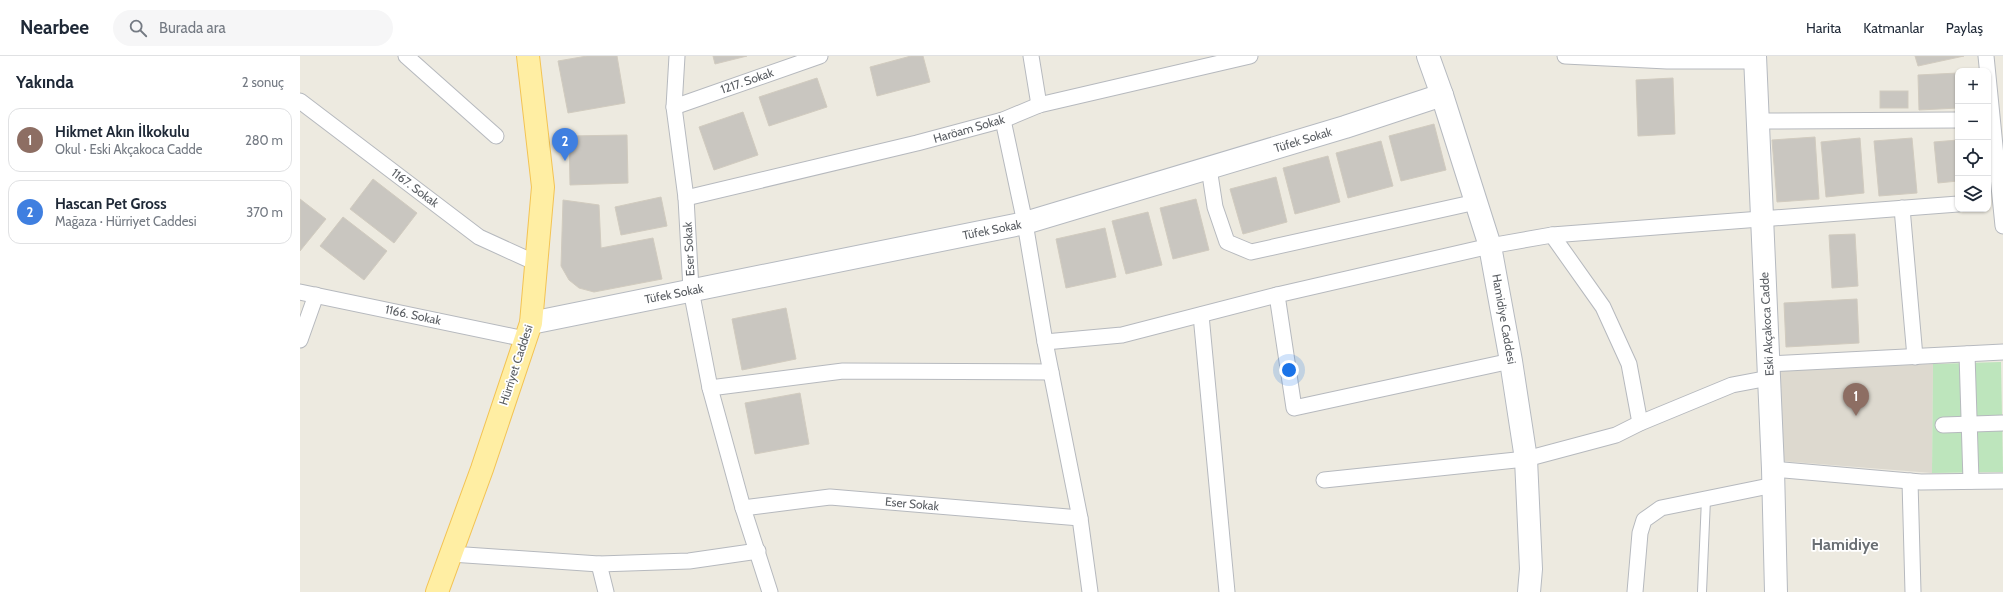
<!DOCTYPE html>
<html lang="tr">
<head>
<meta charset="utf-8">
<style>
	body { margin:0; font-family:Cabin,sans-serif; background:#f6f6f7; color:#1f2937 }
	.controls { position:absolute; right:12px; top:12px; display:grid; overflow:hidden; border-radius:8px; box-shadow:0 1px 3px #0004 }
	.controls button { width:36px; height:36px; display:grid; place-items:center; padding:0; border:0; border-bottom:1px solid #e0e1e3; background:#fff; color:#1f2937; font:20px sans-serif }
	.you { position:absolute; left:989px; top:314px; width:14px; height:14px; margin:-10px; border:3px solid #fff; border-radius:50%; background:#1a73e8; box-shadow:0 0 0 6px #1a73e833 }
	.badge { display:grid; place-items:center; width:26px; height:26px; border-radius:50%; background:#ec3327; color:#fff; font-size:13px; font-weight:700 }
	.pin { position:absolute; translate:-50% -33px; filter:drop-shadow(0 1px 2px #0008) }
	.pin::after { content:''; position:absolute; top:21px; width:14px; height:12px; background:inherit; clip-path:polygon(0 0,100% 0,50% 100%) }
	.list { margin:0; padding:0; list-style:none }
	h2 { display:flex; justify-content:space-between; align-items:center; height:52px; margin:0; padding:0 16px; font-size:17px }
	h2 small { font-size:13px; font-weight:400; color:#747a83 }
	.list li { display:grid; grid-template-columns:26px 1fr auto; gap:12px; align-items:center; box-sizing:border-box; height:64px; margin:0 8px 8px; padding:0 8px; border:1px solid #e0e1e3; border-radius:12px }
	.list b { display:block; font-size:15px; white-space:nowrap }
	.list p { margin:0; font-size:13px; white-space:nowrap; color:#747a83 }
	.list em { font-size:13px; font-style:normal; color:#747a83 }
	.icon { flex:none; width:22px; height:22px; fill:none; stroke:currentColor; stroke-width:2; stroke-linecap:round; stroke-linejoin:round }
	.map { position:relative; flex:none; width:1703px; height:536px; overflow:hidden }
	header { display:flex; align-items:center; gap:24px; box-sizing:border-box; height:56px; padding:0 20px; background:#fff; border-bottom:1px solid #e0e1e3 }
	header strong { font-size:19px }
	nav { display:flex; gap:22px; margin-inline-start:auto; font-size:14px }
	.search { width:280px; height:36px; background:#f6f6f7; display:flex; align-items:center; gap:10px; box-sizing:border-box; padding:0 14px; border-radius:22px; color:#747a83; font-size:15px }
	main { display:flex }
	aside { flex:1; background:#fff }
	.map>svg:first-child { display:block }
</style>
</head>
<body>
<header>
<strong>Nearbee</strong>
<div class="search"><svg class="icon" aria-label="search" viewBox="0 0 24 24"><circle cx="10" cy="10" r="6"/><path d="M15 15l6 6"/></svg>Burada ara</div>
<nav><a>Harita</a><a>Katmanlar</a><a>Paylaş</a></nav>
</header>
<main>
<aside>
<h2>Yakında<small>2 sonuç</small></h2>
<ul class="list">
<li><span class="badge" style="background:#8d6e63">1</span><div><b>Hikmet Akın İlkokulu</b><p>Okul · Eski Akçakoca Cadde</p></div><em>280 m</em></li>
<li><span class="badge" style="background:#3f7fe0">2</span><div><b>Hascan Pet Gross</b><p>Mağaza · Hürriyet Caddesi</p></div><em>370 m</em></li>
</ul>
</aside>
<div class="map">
<svg width="1703" height="536" viewBox="0 0 1703 536">
	<rect width="100%" height="100%" fill="#edeae0"/>
	<path fill="#ddd9cf" d="M1633,308l-1,109 -151,-12 -4,-90z"/>
	<path fill="#bde5bc" d="M1701,306l2,110 -71,1 1,-109z"/>
	<g fill="#c9c6c0" stroke="#d1cbbf">
		<path d="M287,0h30l8,47 -57,10 -10,-52z"/>
		<path d="M413,0h34l-32,8z"/>
		<path d="M611,0h12l7,26 -53,14 -7,-29z"/>
		<path d="M1615,0h49l-46,10z"/>
		<path d="M1658,17v35l-39,2 -1,-35z"/>
		<path d="M517,22l10,29 -58,19 -10,-29z"/>
		<path d="M1373,22l2,56 -37,2 -2,-56z"/>
		<rect x="1580" y="35" width="28" height="17"/>
		<path d="M443,56l15,43 -44,15 -15,-43z"/>
		<path d="M1134,68l12,46 -45,11 -12,-45z"/>
		<path d="M327,79l1,48 -58,2 -1,-49z"/>
		<path d="M1515,81l4,62 -42,3 -5,-62z"/>
		<path d="M1560,82l4,55 -38,4 -5,-55z"/>
		<path d="M1612,82l5,55 -38,3 -5,-55z"/>
		<path d="M1658,84v41l-20,2 -4,-41z"/>
		<path d="M1081,85l12,45 -45,12 -12,-45z"/>
		<path d="M1028,100l12,46 -45,12 -12,-46z"/>
		<path d="M976,121l11,45 -44,12 -13,-45z"/>
		<path d="M73,123l44,34 -23,30 -44,-34z"/>
		<path d="M361,141l6,29 -46,9 -6,-28z"/>
		<path d="M0,143l26,20 -26,32z"/>
		<path d="M896,143l13,51 -36,9 -13,-51z"/>
		<path d="M263,144l36,5 2,43 52,-10 9,41 -68,13 -15,-4 -10,-8 -8,-14z"/>
		<path d="M848,156l14,53 -36,9 -14,-53z"/>
		<path d="M43,161l44,34 -23,29 -44,-34z"/>
		<path d="M805,172l11,49 -50,11 -10,-49z"/>
		<path d="M1555,178l3,52 -26,2 -3,-53z"/>
		<path d="M1557,243l2,44 -73,4 -2,-44z"/>
		<path d="M486,252l10,51 -54,11 -10,-51z"/>
		<path d="M500,337l9,51 -54,10 -10,-51z"/>
	</g>
	<g fill="none" stroke-linecap="round" stroke-linejoin="round">
		<g stroke="#b6b9be" stroke-width="10">
			<path id="lane" d="M1402,536l4,-93"/>
		</g>
		<g stroke="#b6b9be" stroke-width="17">
			<g id="street">
				<path d="M106,0l90,80"/>
				<path d="M377,0l-3,51 12,91 5,92 19,98 33,120"/>
				<path d="M731,0l8,49"/>
				<path d="M1265,0l102,5h88"/>
				<path d="M1686,0l17,170"/>
				<path d="M0,45l179,136 57,26"/>
				<path d="M374,51l146,-51"/>
				<path d="M703,64l22,103 20,119 35,176 10,74"/>
				<path d="M1458,65l200,-1"/>
				<path d="M909,112l6,39 12,35 24,10 225,-50"/>
				<path d="M386,142l231,-55 86,-23 36,-15 211,-49"/>
				<path d="M1602,152l13,149"/>
				<path d="M1252,179l51,72 26,57 11,59"/>
				<path d="M0,236l225,47"/>
				<path d="M977,239l17,113 217,-47"/>
				<path d="M901,259l26,277"/>
				<path d="M0,284l16,-45"/>
				<path d="M745,286l77,-7 155,-40 213,-49 62,-11 406,-31"/>
				<path d="M1667,298l4,127"/>
				<path d="M1469,308l234,-12"/>
				<path d="M410,332l133,-17 208,1"/>
				<path d="M1643,369l60,-2"/>
				<path d="M1473,413l148,13 82,-1"/>
				<path d="M1024,424l202,-21 90,-24 24,-12 92,-38 37,-7"/>
				<path d="M1610,425l3,111"/>
				<path d="M151,498l148,10 90,-3 69,-10"/>
				<path d="M299,508l7,28"/>
				<path d="M470,536l-27,-84 87,-11 250,21"/>
				<path d="M1335,536l5,-59 4,-13 17,-12 113,-23"/>
			</g>
		</g>
		<g stroke="#b6bac0" stroke-width="24">
			<g id="secondary">
				<path d="M1128,0l14,39 48,151 21,115 15,98 5,110 -2,23"/>
				<path d="M1455,0l18,413 3,123"/>
				<path d="M231,267l494,-100 320,-96 97,-32"/>
			</g>
		</g>
		<g stroke="#f3c353" stroke-width="24">
			<path id="primary" d="M137,536l45,-123 49,-146 12,-136 -15,-131"/>
		</g>
		<use href="#lane" stroke="#fff" stroke-width="8"/>
		<use href="#street" stroke="#fff" stroke-width="15"/>
		<use href="#secondary" stroke="#fff" stroke-width="22"/>
		<use href="#primary" stroke="#ffeea3" stroke-width="22"/>
	</g>
	<g text-anchor="middle" stroke-width="3.5" stroke-linejoin="round" paint-order="stroke">
		<g font-size="12" fill="#595d62" stroke="#fff">
			<text transform="translate(447 25) rotate(-19)" y="4">1217. Sokak</text>
			<text transform="translate(669 73) rotate(-16)" y="4">Haröam Sokak</text>
			<text transform="translate(1003 84) rotate(-17)" y="4">Tüfek Sokak</text>
			<text transform="translate(115 132) rotate(37)" y="4">1167. Sokak</text>
			<text transform="translate(692 174) rotate(-11)" y="4">Tüfek Sokak</text>
			<text transform="translate(389 193) rotate(-93)" y="4">Eser Sokak</text>
			<text transform="translate(374 238) rotate(-11)" y="4">Tüfek Sokak</text>
			<text transform="translate(113 259) rotate(12)" y="4">1166. Sokak</text>
			<text transform="translate(1204 263) rotate(80)" y="4">Hamidiye Caddesi</text>
			<text transform="translate(1467 268) rotate(-93)" y="4">Eski Akçakoca Cadde</text>
			<text transform="translate(216 309) rotate(-72)" y="4">Hürriyet Caddesi</text>
			<text transform="translate(612 448) rotate(5)" y="4">Eser Sokak</text>
		</g>
		<g font-size="16" font-weight="bold" fill="#6a6f74" stroke="#fff">
			<text x="1545" y="494">Hamidiye</text>
		</g>
	</g>
</svg>
<div class="controls">
<button>+</button>
<button>−</button>
<button><svg class="icon" aria-label="locate" viewBox="0 0 24 24"><circle cx="12" cy="12" r="6"/><path d="M12 2v4M12 18v4M2 12h4M18 12h4"/></svg></button>
<button><svg class="icon" aria-label="layers" viewBox="0 0 24 24"><path d="M12 4l9 5-9 5-9-5zM3 14l9 5 9-5"/></svg></button>
</div>
<div class="you"></div>
<div class="pin badge" style="left:1556px;top:360px;background:#8d6e63">1</div>
<div class="pin badge" style="left:265px;top:105px;background:#3f7fe0">2</div>
</div>
</main>
</body>
</html>
